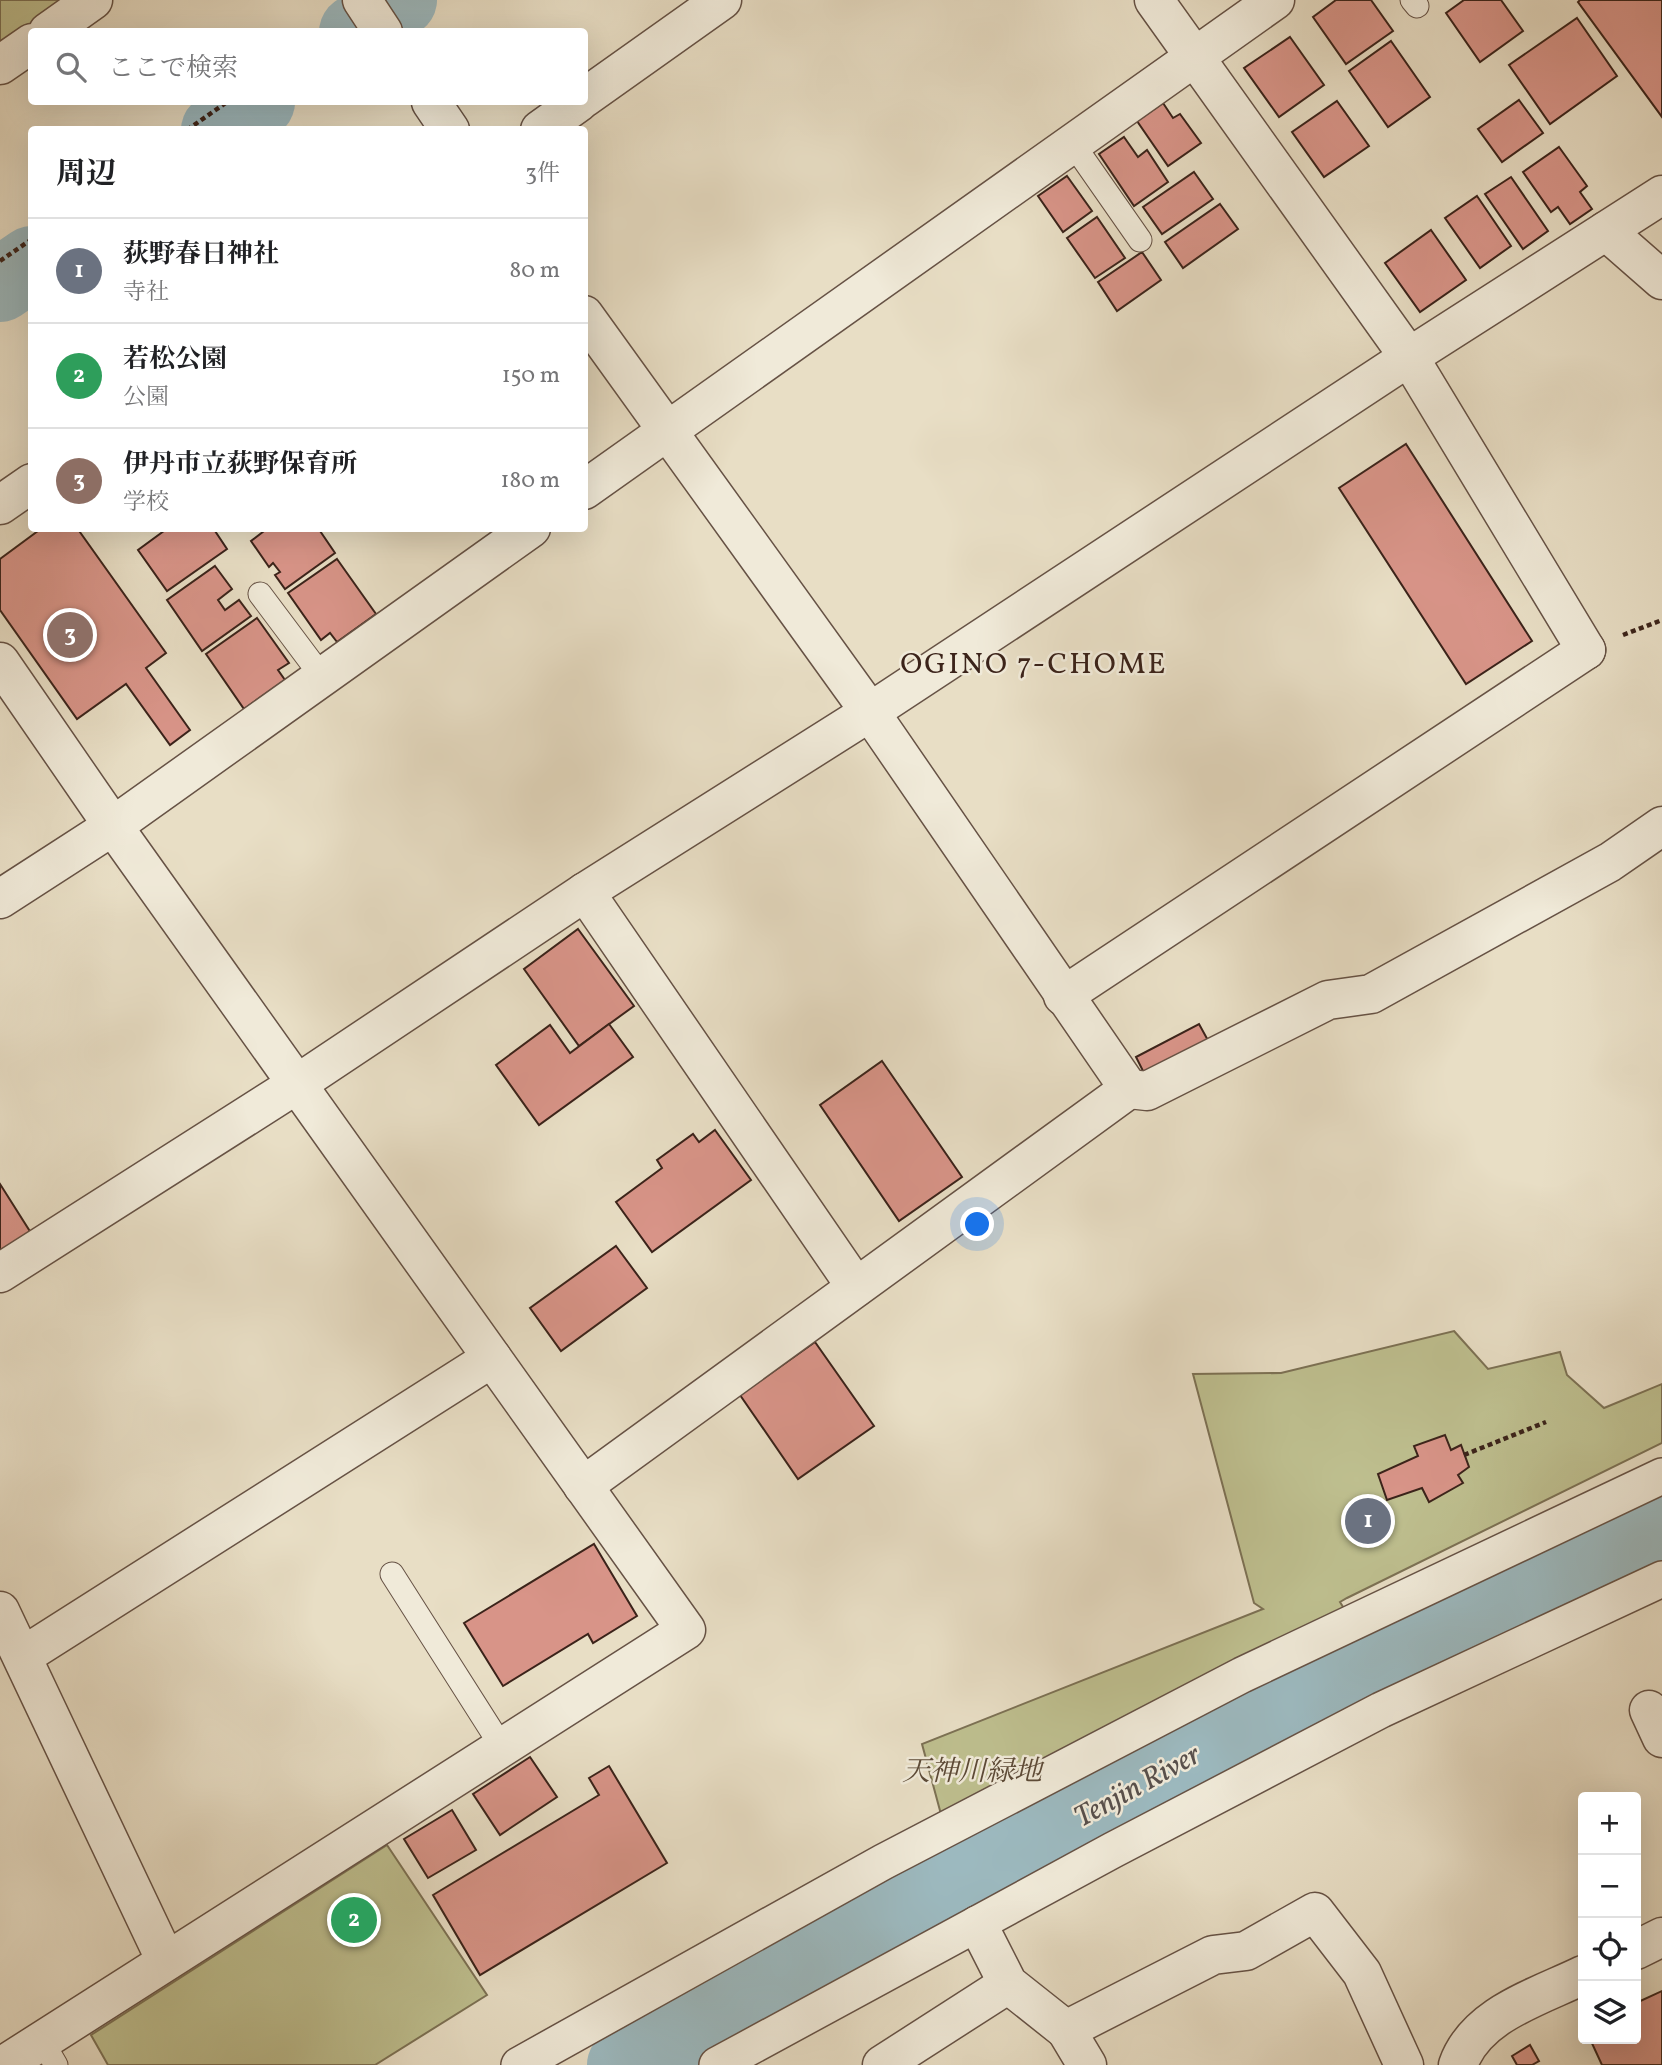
<!DOCTYPE html>
<html lang="ja">
<head>
<meta charset="utf-8">
<style>
	body { margin:0; font-family:Vollkorn,"Noto Serif JP",serif; background:#f2f2f2; color:#202124 }
	.controls { position:absolute; right:21px; bottom:21px; display:grid; overflow:hidden; border-radius:7px; box-shadow:0 7px 28px #0002 }
	.controls button { width:63px; height:63px; display:grid; place-items:center; padding:0; border:0; border-bottom:2px solid #e0e0e0; background:#fff; color:#202124; font:35px sans-serif }
	.you { position:absolute; left:978px; top:1225px; width:24px; height:24px; margin:-18px; border:5px solid #fff; border-radius:50%; background:#1a73e8; box-shadow:0 0 0 10px #1a73e833 }
	.badge { display:grid; place-items:center; width:46px; height:46px; border-radius:50%; background:#8f2418; color:#fff; font-size:23px; font-weight:700 }
	.pin { position:absolute; translate:-50% -50%; border:4px solid #fff; box-shadow:0 2px 7px #0006 }
	.list { margin:0; padding:0; list-style:none }
	h2 { display:flex; justify-content:space-between; align-items:center; height:91px; margin:0; padding:0 28px; font-size:30px }
	h2 small { font-size:23px; font-weight:400; color:#757577 }
	.list li { display:grid; grid-template-columns:46px 1fr auto; gap:21px; align-items:center; box-sizing:border-box; height:105px; padding:0 28px; border-top:2px solid #e0e0e0 }
	.list b { display:block; font-size:26px; white-space:nowrap }
	.list p { margin:0; font-size:23px; white-space:nowrap; color:#757577 }
	.list em { font-size:23px; font-style:normal; color:#757577 }
	.icon { flex:none; width:38px; height:38px; fill:none; stroke:currentColor; stroke-width:2; stroke-linecap:round; stroke-linejoin:round }
	.map { position:relative; flex:none; width:1662px; height:2065px; overflow:hidden }
	.search { position:absolute; background:#fff; box-shadow:0 7px 28px #0002; left:28px; top:28px; width:560px; height:77px; display:flex; align-items:center; gap:18px; box-sizing:border-box; padding:0 24px; border-radius:7px; color:#757577; font-size:26px }
	.panel { position:absolute; background:#fff; box-shadow:0 7px 28px #0002; left:28px; top:126px; width:560px; height:406px; border-radius:7px }
	.map>svg:first-child { display:block }
</style>
</head>
<body>
<div class="map">
<svg width="1662" height="2065" viewBox="0 0 1662 2065">
	<rect width="100%" height="100%" fill="#e8dec5"/>
	<filter id="stains"><feTurbulence type="fractalNoise" baseFrequency=".00286" numOctaves="4"/><feColorMatrix values="0 0 0 0 .2 0 0 0 0 .09 0 0 0 0 .02 0 0 0 .5 -.17"/></filter>
	<radialGradient id="worn" r=".72"><stop offset=".6" stop-color="#630" stop-opacity="0"/><stop offset="1" stop-color="#630" stop-opacity=".3"/></radialGradient>
	<g fill="#bebf8f" stroke="#7c7154" stroke-width="2">
		<path d="M0,0h73l-73,52z"/>
		<path d="M1454,1331l34,38 72,-17 7,23 37,33 58,-24v59l-315,155 -7,4 13,21 -408,206 -23,-85 341,-135 -9,-6 -61,-229 88,-1z"/>
		<path d="M387,1845l100,150 -112,70h-267l-17,-30z"/>
	</g>
	<g fill="none" stroke-linecap="round" stroke-linejoin="round">
		<g stroke="#9cb9bf" stroke-width="74">
			<path d="M356,32l44,-32"/>
			<path d="M218,130l40,-28"/>
			<path d="M0,285l32,-22"/>
			<path d="M624,2065l635,-346 219,-109 184,-82"/>
		</g>
	</g>
	<g fill="#d89488" stroke="#3b231a" stroke-width="2">
		<path d="M1336,0h35l22,31 -47,33 -33,-47z"/>
		<path d="M1464,0h37l22,31 -43,31 -34,-49z"/>
		<path d="M1580,0h82v117l-84,-115z"/>
		<path d="M1577,18l40,58 -67,48 -41,-59z"/>
		<path d="M1290,37l34,48 -45,32 -35,-49z"/>
		<path d="M1391,41l39,56 -42,30 -39,-56z"/>
		<path d="M1519,100l24,33 -41,29 -24,-33z"/>
		<path d="M1337,101l32,45 -45,31 -32,-45z"/>
		<path d="M1163,103l10,15 7,-4 21,29 -33,23 -31,-45z"/>
		<path d="M1124,137l14,20 9,-7 21,32 -34,24 -35,-52z"/>
		<path d="M1559,147l28,39 -7,6 12,17 -22,15 -12,-17 -7,5 -28,-40z"/>
		<path d="M1194,172l19,27 -51,35 -19,-27z"/>
		<path d="M1067,176l25,35 -29,21 -25,-36z"/>
		<path d="M1511,177l37,54 -25,18 -38,-55z"/>
		<path d="M1477,196l34,50 -31,22 -35,-50z"/>
		<path d="M1220,204l18,25 -55,39 -18,-26z"/>
		<path d="M1097,217l28,41 -30,20 -28,-40z"/>
		<path d="M1431,230l35,50 -46,32 -35,-49z"/>
		<path d="M1142,252l19,28 -44,31 -19,-29z"/>
		<path d="M1406,444l126,197 -66,43 -127,-196z"/>
		<path d="M42,528h35l89,125 -20,15 44,62 -20,15 -44,-61 -49,35 -77,-109v-51z"/>
		<path d="M168,528h45l14,21 -60,42 -29,-41z"/>
		<path d="M268,528h50l17,25 -50,36 -10,-14 5,-3 -7,-9 -4,4 -18,-26z"/>
		<path d="M337,559l39,55 -39,28 -7,-9 -9,7 -33,-47z"/>
		<path d="M215,566l17,23 -14,11 7,10 14,-10 12,16 -49,35 -35,-51z"/>
		<path d="M257,618l32,45 -11,7 7,10 -41,29 -38,-55z"/>
		<path d="M578,929l56,77 -55,40 -55,-77z"/>
		<path d="M609,1024l24,33 -94,68 -43,-60 54,-40 20,28z"/>
		<path d="M1199,1024l11,20 -64,33 -10,-20z"/>
		<path d="M882,1061l80,116 -63,44 -79,-116z"/>
		<path d="M715,1130l36,50 -99,72 -36,-50 46,-34 -5,-8 36,-26 6,8z"/>
		<path d="M0,1184l31,49 -31,19z"/>
		<path d="M616,1246l31,42 -86,63 -31,-43z"/>
		<path d="M815,1342l59,84 -76,53 -58,-84z"/>
		<path d="M1445,1435l6,15 10,-5 8,22 -11,8 5,8 -34,19 -7,-14 -35,12 -9,-26 40,-18 -4,-10z"/>
		<path d="M594,1544l43,72 -44,27 -5,-9 -85,52 -39,-63z"/>
		<path d="M530,1757l27,40 -57,38 -27,-41z"/>
		<path d="M609,1766l58,97 -187,112 -47,-80 166,-100 -10,-17z"/>
		<path d="M452,1810l24,40 -48,28 -24,-39z"/>
		<path d="M1662,1991v74h-60l-12,-26h46v-36z"/>
		<path d="M1530,2045l9,16 -7,4h-15l-5,-9z"/>
	</g>
	<g fill="none" stroke-linecap="round" stroke-linejoin="round">
		<g stroke="#665245" stroke-width="25">
			<g id="service">
				<path d="M1412,0l5,6"/>
				<path d="M1073,144l67,96"/>
				<path d="M260,594l63,84"/>
				<path d="M392,1574l110,173"/>
				<path d="M42,2041l14,24"/>
			</g>
		</g>
		<g stroke="#665245" stroke-width="38">
			<g id="pedestrian">
				<path d="M519,2065l364,-203 359,-187 420,-199"/>
				<path d="M717,2065l396,-215 268,-140 281,-131"/>
			</g>
		</g>
		<g stroke="#665245" stroke-width="41">
			<g id="minor">
				<path d="M362,0l21,32"/>
				<path d="M48,32l45,-32"/>
				<path d="M0,65l32,-22"/>
				<path d="M431,102l19,28"/>
				<path d="M1606,231l56,49"/>
				<path d="M584,490l691,-490"/>
				<path d="M0,662l113,164 573,804 -682,435"/>
				<path d="M585,892l271,395"/>
				<path d="M0,899l113,-73 418,-298"/>
				<path d="M1063,996l523,-346"/>
				<path d="M1129,1089l18,2 181,-91 43,-6 239,-132 52,-36"/>
				<path d="M0,1273l297,-189 288,-192 285,-180 539,-355 253,-162"/>
				<path d="M583,1486l546,-397 -259,-377 -286,-397"/>
				<path d="M0,1611l166,350"/>
				<path d="M23,1656l469,-298"/>
				<path d="M1649,1710l13,28"/>
				<path d="M978,1925l30,59 58,46 147,-75 33,-4 69,-39 47,61 42,92"/>
				<path d="M1066,2030l21,35"/>
				<path d="M882,2065l126,-81"/>
			</g>
		</g>
		<g stroke="#665245" stroke-width="41">
			<g id="tertiary">
				<path d="M1154,0l255,357 177,293"/>
				<path d="M584,98l138,-98"/>
				<path d="M540,130l39,-28"/>
				<path d="M0,505l32,-22"/>
				<path d="M1636,1950l26,-13"/>
				<path d="M1458,2065c18,-51 80,-68 125,-90"/>
			</g>
		</g>
		<g stroke="#3b231a" stroke-width="4.5" stroke-dasharray="5 3.5" stroke-linecap="butt">
			<path d="M187,130l40,-28"/>
			<path d="M0,261l32,-22"/>
			<path d="M1623,635l39,-15"/>
			<path d="M1464,1455l82,-33"/>
		</g>
		<use href="#service" stroke="#f0ead9" stroke-width="23"/>
		<use href="#pedestrian" stroke="#f0ead9" stroke-width="35"/>
		<use href="#minor" stroke="#f0ead9" stroke-width="38"/>
		<use href="#tertiary" stroke="#f0ead9" stroke-width="38"/>
	</g>
	<g text-anchor="middle" stroke-width="5" stroke-linejoin="round" paint-order="stroke">
		<g font-size="28" font-style="italic" fill="#5c4a37" stroke="#f0ead9">
			<text x="972" y="1780">天神川緑地</text>
		</g>
		<g font-size="30" letter-spacing="2" fill="#3b231a" stroke="#f0ead9">
			<text x="1034" y="673">OGINO 7-CHOME</text>
		</g>
		<g font-size="30" font-style="italic" fill="#58504c" stroke="#f0ead9">
			<text transform="translate(1137 1785) rotate(-29)" y="10">Tenjin River</text>
		</g>
	</g>
	<rect width="100%" height="100%" filter="url(#stains)"/>
	<rect width="100%" height="100%" fill="url(#worn)"/>
</svg>
<div class="controls">
<button>+</button>
<button>−</button>
<button><svg class="icon" aria-label="locate" viewBox="0 0 24 24"><circle cx="12" cy="12" r="6"/><path d="M12 2v4M12 18v4M2 12h4M18 12h4"/></svg></button>
<button><svg class="icon" aria-label="layers" viewBox="0 0 24 24"><path d="M12 4l9 5-9 5-9-5zM3 14l9 5 9-5"/></svg></button>
</div>
<div class="you"></div>
<div class="pin badge" style="left:1368px;top:1521px;background:#6b7280">1</div>
<div class="pin badge" style="left:354px;top:1920px;background:#2e9e5b">2</div>
<div class="pin badge" style="left:70px;top:635px;background:#8d6e63">3</div>
<div class="search"><svg class="icon" aria-label="search" viewBox="0 0 24 24"><circle cx="10" cy="10" r="6"/><path d="M15 15l6 6"/></svg>ここで検索</div>
<section class="panel">
<h2>周辺<small>3件</small></h2>
<ul class="list">
<li><span class="badge" style="background:#6b7280">1</span><div><b>荻野春日神社</b><p>寺社</p></div><em>80 m</em></li>
<li><span class="badge" style="background:#2e9e5b">2</span><div><b>若松公園</b><p>公園</p></div><em>150 m</em></li>
<li><span class="badge" style="background:#8d6e63">3</span><div><b>伊丹市立荻野保育所</b><p>学校</p></div><em>180 m</em></li>
</ul>
</section>
</div>
</body>
</html>
